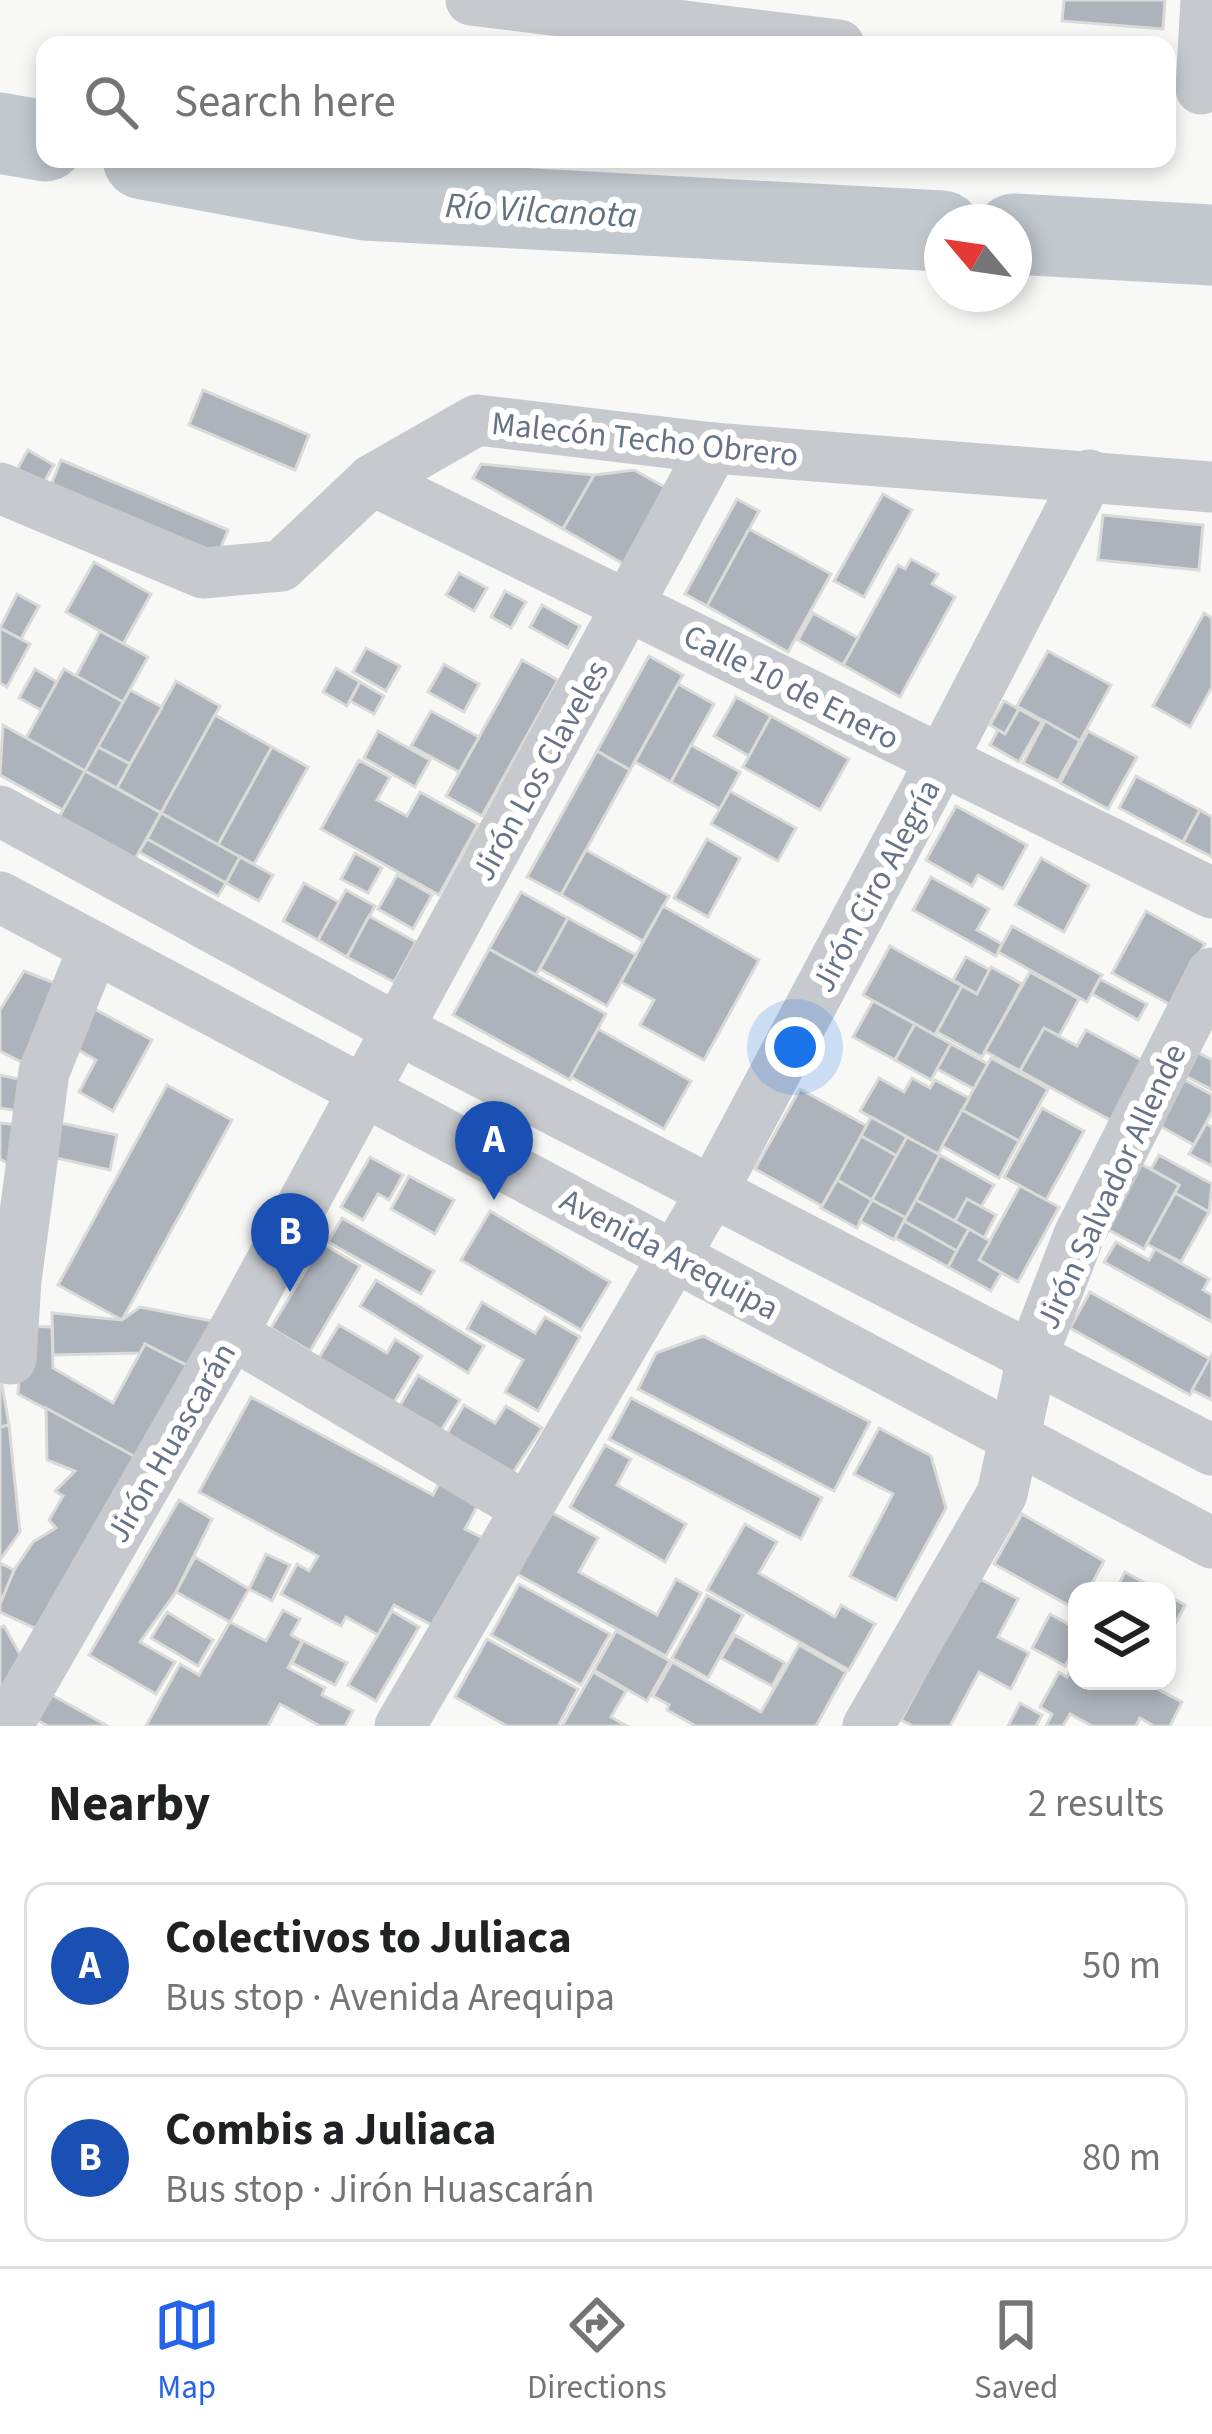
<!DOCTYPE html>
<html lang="en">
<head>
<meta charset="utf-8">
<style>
	body { margin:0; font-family:"Source Sans 3",sans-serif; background:#f6f6f6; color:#202124 }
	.controls { position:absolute; right:36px; bottom:36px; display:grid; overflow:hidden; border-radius:24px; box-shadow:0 6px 18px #0003 }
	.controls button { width:108px; height:108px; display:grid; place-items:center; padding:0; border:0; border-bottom:3px solid #e0e0e0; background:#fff; color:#202124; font:60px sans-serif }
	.compass { position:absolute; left:924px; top:204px; width:108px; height:108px; border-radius:50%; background:#fff; box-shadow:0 6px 18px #0003; rotate:299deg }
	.you { position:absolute; left:795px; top:1047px; width:42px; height:42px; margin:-30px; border:9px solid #fff; border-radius:50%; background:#1a73e8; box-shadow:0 0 0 18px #1a73e833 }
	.badge { display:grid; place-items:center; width:78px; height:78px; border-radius:50%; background:#2563eb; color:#fff; font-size:39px; font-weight:700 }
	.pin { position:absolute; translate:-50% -99px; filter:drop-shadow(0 3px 6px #0008) }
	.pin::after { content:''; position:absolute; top:63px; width:42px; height:36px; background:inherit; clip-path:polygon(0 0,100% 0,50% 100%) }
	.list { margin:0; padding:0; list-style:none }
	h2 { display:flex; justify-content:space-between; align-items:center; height:156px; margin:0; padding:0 48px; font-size:51px }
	h2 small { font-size:39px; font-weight:400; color:#757577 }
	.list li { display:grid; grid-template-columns:78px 1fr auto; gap:36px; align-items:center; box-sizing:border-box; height:168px; margin:0 24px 24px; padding:0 24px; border:3px solid #e0e0e0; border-radius:24px }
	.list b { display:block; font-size:45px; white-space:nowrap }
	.list p { margin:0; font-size:39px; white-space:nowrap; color:#757577 }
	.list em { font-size:39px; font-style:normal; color:#757577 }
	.icon { flex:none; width:66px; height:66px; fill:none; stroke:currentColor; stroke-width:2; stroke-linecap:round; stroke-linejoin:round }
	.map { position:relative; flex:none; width:1212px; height:1726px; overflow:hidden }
	.search { position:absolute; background:#fff; box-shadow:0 6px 18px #0003; left:36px; right:36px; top:36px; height:132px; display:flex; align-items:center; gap:30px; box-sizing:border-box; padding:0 42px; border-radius:24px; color:#757577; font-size:45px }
	.sheet { height:540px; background:#fff }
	nav { display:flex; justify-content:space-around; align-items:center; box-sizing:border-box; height:168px; border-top:3px solid #e0e0e0; background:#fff; font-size:33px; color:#757577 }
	nav a { display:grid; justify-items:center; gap:6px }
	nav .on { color:#2563eb }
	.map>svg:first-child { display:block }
</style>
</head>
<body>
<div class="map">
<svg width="1212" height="1726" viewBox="0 0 1212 1726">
	<rect width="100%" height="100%" fill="#f8f8f6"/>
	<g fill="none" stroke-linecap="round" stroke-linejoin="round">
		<g stroke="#c1c8ce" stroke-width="81">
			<path d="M0,133l45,8"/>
			<path d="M143,159l222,41 577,31"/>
			<path d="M1014,234l198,11"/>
		</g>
	</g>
	<g fill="#adb3bb" stroke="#dadad8" stroke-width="3">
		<path d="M1064,0h101l-2,29 -101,-8z"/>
		<path d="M203,390l106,45 -14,35 -106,-45z"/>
		<path d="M28,450l26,15 -13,22 -26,-14z"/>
		<path d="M61,460l167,70 -11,26 -166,-71z"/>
		<path d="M481,464l113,11 -31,54 -90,-51z"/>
		<path d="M634,470l38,21 -43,76 -66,-38 31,-54z"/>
		<path d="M883,494l29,16 -48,87 -30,-16z"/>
		<path d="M737,499l22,12 -52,95 -22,-12z"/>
		<path d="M1103,515l100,10 -4,45 -101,-10z"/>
		<path d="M749,529l82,45 -43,78 -81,-46z"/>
		<path d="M911,559l27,15 -6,10 23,13 -55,100 -57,-32 55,-100 7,4z"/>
		<path d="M94,562l57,32 -28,50 -57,-32z"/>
		<path d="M459,573l28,15 -13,23 -28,-16z"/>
		<path d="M505,591l21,11 -15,26 -20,-11z"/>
		<path d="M17,594l22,12 -18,33 -21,-11z"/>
		<path d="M542,605l38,21 -12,22 -38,-21z"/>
		<path d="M813,613l45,25 -15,27 -45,-25z"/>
		<path d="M1204,613l8,5v69l-22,40 -37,-21z"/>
		<path d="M0,628l30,16 -23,43 -7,-4z"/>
		<path d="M100,631l48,26 -25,45 -47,-26z"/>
		<path d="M366,648l34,18 -14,25 -33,-19z"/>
		<path d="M1048,651l63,34 -31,56 -63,-35z"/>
		<path d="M649,656l34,19 -53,95 -33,-19z"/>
		<path d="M522,660l36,20 -76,136 -36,-20z"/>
		<path d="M444,664l35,20 -15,28 -36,-20z"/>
		<path d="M336,668l24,14 -13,24 -24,-14z"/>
		<path d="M35,669l22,13 -16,28 -22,-12z"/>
		<path d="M64,669l59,33 -38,69 -59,-33z"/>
		<path d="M176,681l44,25 -59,107 -44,-25z"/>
		<path d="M360,682l24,14 -10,18 -24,-13z"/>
		<path d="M678,684l36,20 -43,78 -36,-20z"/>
		<path d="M130,690l32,17 -32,57 -32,-17z"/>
		<path d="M736,697l35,19 -22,40 -35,-20z"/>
		<path d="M1004,701l15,8 -14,25 -15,-9z"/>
		<path d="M1019,709l23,13 -23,40 -29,-17 8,-15 7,4z"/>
		<path d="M431,711l48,26 -20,35 -48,-26z"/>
		<path d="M215,715l57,32 -54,98 -57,-32z"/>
		<path d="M771,716l78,43 -29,51 -77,-43z"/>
		<path d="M1045,721l35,20 -22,40 -35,-18z"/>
		<path d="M3,725l82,46 -22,39 -63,-35z"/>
		<path d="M378,731l52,29 -15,27 -51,-29z"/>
		<path d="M1088,731l49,26 -29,52 -48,-26z"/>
		<path d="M691,745l49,27 -20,37 -49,-27z"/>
		<path d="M98,747l32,17 -13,24 -32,-17z"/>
		<path d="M272,747l36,20 -54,97 -36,-19z"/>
		<path d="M597,751l33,19 -69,125 -34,-18z"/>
		<path d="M359,760l31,17 -13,23 30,16 13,-24 58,32 -39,71 -118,-66z"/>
		<path d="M85,771l76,42 -26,46 -76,-42z"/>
		<path d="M1136,776l64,34 -17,32 -64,-34z"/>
		<path d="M730,791l66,37 -18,33 -67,-37z"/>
		<path d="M956,806l71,39 -24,44 -25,-14 -6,11 -46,-26z"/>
		<path d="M1200,810l12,7v40l-29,-15z"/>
		<path d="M161,813l79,44 -14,26 -79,-44z"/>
		<path d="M147,839l79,44 -8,13 -79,-44z"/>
		<path d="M707,839l33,19 -32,59 -34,-19z"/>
		<path d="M586,850l83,46 -26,45 -82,-46z"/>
		<path d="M355,853l27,15 -14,25 -27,-14z"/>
		<path d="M240,857l33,18 -14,26 -33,-18z"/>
		<path d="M1041,858l48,27 -25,47 -49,-27z"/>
		<path d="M397,875l35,20 -19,34 -35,-20z"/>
		<path d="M931,877l58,32 -12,21 25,14 -6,12 -83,-46z"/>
		<path d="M304,883l35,19 -21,38 -35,-19z"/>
		<path d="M346,890l29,16 -28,51 -29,-17z"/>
		<path d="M521,892l47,26 -32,57 -47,-26z"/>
		<path d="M663,906l96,54 -55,100 -64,-35 14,-25 -33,-18z"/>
		<path d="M1146,911l59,33 -34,61 -59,-32z"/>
		<path d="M369,916l47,26 -22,40 -47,-25z"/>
		<path d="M568,918l68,37 -29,51 -67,-37z"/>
		<path d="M1012,926l90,49 -15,27 -89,-50z"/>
		<path d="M890,946l72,40 -27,49 -72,-40z"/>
		<path d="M489,949l117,65 -36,66 -117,-65z"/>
		<path d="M966,957l24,13 -13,24 -24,-14z"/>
		<path d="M991,967l31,17 -40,73 -45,-25 25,-46 15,8z"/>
		<path d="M24,971l38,15 -27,83 -35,-18v-41z"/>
		<path d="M1030,972l49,27 -20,37 -15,-8 -24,43 -35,-20z"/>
		<path d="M1100,979l47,25 -9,16 -46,-26z"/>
		<path d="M873,1001l42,23 -20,36 -42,-23z"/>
		<path d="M89,1006l63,34 -39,71 -34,-19 17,-32 -28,-16z"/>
		<path d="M915,1024l36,20 -20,36 -36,-20z"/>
		<path d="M1044,1028l33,18 9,-16 59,32 -33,59 -92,-50z"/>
		<path d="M598,1029l93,52 -27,48 -93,-52z"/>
		<path d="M951,1044l37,20 -14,25 -37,-20z"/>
		<path d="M1197,1052l15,8v30l-28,-15z"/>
		<path d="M991,1058l57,31 -29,52 -57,-31z"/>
		<path d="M0,1075l27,6 -3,31 -24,-4z"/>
		<path d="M1176,1075l36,20v17l-18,33 -43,-24z"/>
		<path d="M879,1078l25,14 8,-14 18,10 5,-8 34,18 -31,56 -78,-43z"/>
		<path d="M167,1085l65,35 -110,200 -64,-35z"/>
		<path d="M800,1089l67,37 -45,80 -67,-37z"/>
		<path d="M1042,1108l42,23 -38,69 -42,-23z"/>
		<path d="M962,1110l57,31 -20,37 -57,-32z"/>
		<path d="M871,1117l36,20 -10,19 -36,-20z"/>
		<path d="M51,1121l66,14 -7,35 -67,-15z"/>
		<path d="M0,1123l21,2 -4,43 -17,-9z"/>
		<path d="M1206,1124l6,3v39l-23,-12z"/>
		<path d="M861,1136l36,20 -25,44 -35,-20z"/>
		<path d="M907,1137l33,18 -34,63 -34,-18z"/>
		<path d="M940,1155l54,30 -13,22 -14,-8 -12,22 -39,-21z"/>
		<path d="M1159,1155l53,29 -3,28 -34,-19 4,-8 -28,-16z"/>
		<path d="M370,1157l33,18 -14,25 -11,-6 -15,26 -22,-13z"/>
		<path d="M1132,1159l47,26 -35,64 -48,-26z"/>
		<path d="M409,1176l45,24 -19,34 -44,-25z"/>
		<path d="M837,1180l35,20 -15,28 -36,-20z"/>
		<path d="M1020,1186l39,21 -41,75 -39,-22z"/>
		<path d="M1175,1193l34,19 -28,50 -34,-18z"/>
		<path d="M967,1199l29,16 -12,23 -29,-17z"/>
		<path d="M872,1200l34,18 -12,22 -34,-19z"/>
		<path d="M916,1200l53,29 -12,22 -53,-30z"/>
		<path d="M490,1211l120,71 -29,48 -120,-70z"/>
		<path d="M342,1218l92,53 -13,23 -93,-52z"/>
		<path d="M904,1221l53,30 -9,16 -53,-29z"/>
		<path d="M969,1229l21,12 -11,19 22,13 -10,18 -43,-24z"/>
		<path d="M1116,1242l33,18 6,-11 54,30 -6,11 9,5v27l-108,-60z"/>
		<path d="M322,1243l38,23 -50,85 -39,-23z"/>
		<path d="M376,1280l108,66 -16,27 -108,-67z"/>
		<path d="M1090,1292l120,67 -20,36 -120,-67z"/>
		<path d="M482,1302l53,31 10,-16 35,20 -42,74 -33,-19 18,-32 -56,-31z"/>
		<path d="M140,1307l72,14 -24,45 -43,-22 -5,9 -87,2 -1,-42 70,7z"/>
		<path d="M339,1325l48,28 8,-14 27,17 -29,48 -75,-45z"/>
		<path d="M23,1326l29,1 1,41 60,35 32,-59 43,22 -47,94 -123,-66z"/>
		<path d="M703,1336l167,86 -36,69 -196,-102 18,-36z"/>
		<path d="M1212,1354v46l-20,-10z"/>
		<path d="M0,1373l9,52 -9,2z"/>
		<path d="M418,1375l42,25 -20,32 -41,-25z"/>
		<path d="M251,1397l182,98 9,-17 39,21 -16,30 28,14 -48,89 -51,-27 -16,30 -32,-18 -5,9 -60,-32 16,-30 12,7 9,-15 -119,-64z"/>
		<path d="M631,1398l191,100 -21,41 -192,-100z"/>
		<path d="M464,1405l31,18 11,-17 36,22 -32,49 -65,-40z"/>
		<path d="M46,1408l95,52 -102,170 -39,-18v-8l14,-34 19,-28 23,-14 -7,-8 14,-24 -8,-5 20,-20 -28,-11z"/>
		<path d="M9,1425l11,107 -20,28v-133z"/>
		<path d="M879,1428l52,28 15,52 -50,92 -46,-24 43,-82 -39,-20z"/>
		<path d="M605,1445l26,14 -14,26 69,39 -21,38 -95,-55z"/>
		<path d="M179,1500l33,19 -36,73 -36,50 35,20 -19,32 -67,-39z"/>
		<path d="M551,1512l47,26 -19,34 78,43 19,-36 25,14 -35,63 -149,-82z"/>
		<path d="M1022,1514l82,47 -16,30h-11v19l-83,-46z"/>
		<path d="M745,1524l32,18 -18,31 76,44 6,-12 34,19 -26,46 -142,-80z"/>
		<path d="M266,1554l24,11 -18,36 -23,-12z"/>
		<path d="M195,1557l54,32 -19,33 -54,-30z"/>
		<path d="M0,1563l14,7 -14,34z"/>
		<path d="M1125,1572l34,19h-44z"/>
		<path d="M978,1578l40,21 -20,38 31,16 -18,36 -32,-17 -29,54h-37l-12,-6z"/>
		<path d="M519,1584l91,50 -29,51 -90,-50z"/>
		<path d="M707,1595l36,20 -35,63 -36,-20z"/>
		<path d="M1167,1595l18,10 -18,34z"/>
		<path d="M283,1610l17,9 -9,16 11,6 -14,27 37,20 -3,7 31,16 -8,15h-25l-40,-22 -12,22h-122l34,-62 19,11 31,-53 36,19z"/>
		<path d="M392,1611l27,16 -43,74 -28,-16z"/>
		<path d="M167,1612l46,28 -15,26 -47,-28z"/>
		<path d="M1050,1614l27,15v16l-12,21 -33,-18z"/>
		<path d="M4,1626l22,39 -26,26v-63z"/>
		<path d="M616,1631l54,30 -23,40 -53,-31z"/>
		<path d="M735,1635l50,28 -13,23 -51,-28z"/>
		<path d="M487,1639l91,50 -20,37h-51l-52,-29z"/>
		<path d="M303,1641l44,22 -12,22 -43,-22z"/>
		<path d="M799,1645l47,27 -30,54h-120l-29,-16 2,-5 -16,-9 19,-34 89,50z"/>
		<path d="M1077,1658v23h65l40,21 -12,24h-16l-14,-8 -4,8h-44l-22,-12 -7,12h-17l6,-12 -12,-7 19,-35 8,5z"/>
		<path d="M593,1672l33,19 -15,26 16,9h-65z"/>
		<path d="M50,1694l58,32h-60l-13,-7z"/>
		<path d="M1020,1703l22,12 -6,11h-28z"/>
	</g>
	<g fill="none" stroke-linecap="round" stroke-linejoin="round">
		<g stroke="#c6c9cd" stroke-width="51">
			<path d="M471,0l368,45"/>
			<path d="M1201,89l5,-89"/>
			<path d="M372,480l840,413"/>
			<path d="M0,488l203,85 78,-7 91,-86 105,-60 236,28 499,39"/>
			<path d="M0,811l398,218 814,421"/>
			<path d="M0,897l1212,646"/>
			<path d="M232,1334l293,173"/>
			<path d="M11,1359l5,-79 28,-208 50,-125"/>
			<path d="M7,1726l225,-392 481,-886"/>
			<path d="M400,1726l313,-536 228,-429 148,-286"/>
			<path d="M868,1726l134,-232 31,-140 46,-119 133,-262"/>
		</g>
	</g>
	<g text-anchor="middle" stroke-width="12" stroke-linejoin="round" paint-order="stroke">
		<g font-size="33" fill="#677387" stroke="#fff">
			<text transform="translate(645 438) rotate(6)" y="12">Malecón Techo Obrero</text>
			<text transform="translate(792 686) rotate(27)" y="12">Calle 10 de Enero</text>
			<text transform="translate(539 770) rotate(-61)" y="12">Jirón Los Claveles</text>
			<text transform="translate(875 885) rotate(-62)" y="12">Jirón Ciro Alegría</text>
			<text transform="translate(1110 1186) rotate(-65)" y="12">Jirón Salvador Allende</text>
			<text transform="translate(670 1253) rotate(28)" y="12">Avenida Arequipa</text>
			<text transform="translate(170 1442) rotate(-60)" y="12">Jirón Huascarán</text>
		</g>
		<g font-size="36" font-style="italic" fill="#637382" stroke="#fff">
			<text transform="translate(541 209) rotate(3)" y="13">Río Vilcanota</text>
		</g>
	</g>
</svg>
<div class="controls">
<button><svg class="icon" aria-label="layers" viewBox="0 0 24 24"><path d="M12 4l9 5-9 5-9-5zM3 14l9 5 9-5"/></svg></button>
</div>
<svg class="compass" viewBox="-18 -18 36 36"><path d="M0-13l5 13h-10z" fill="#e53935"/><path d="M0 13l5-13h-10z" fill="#757577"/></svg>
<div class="you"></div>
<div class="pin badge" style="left:494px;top:1200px;background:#1a4fb4">A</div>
<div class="pin badge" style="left:290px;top:1292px;background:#1a4fb4">B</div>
<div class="search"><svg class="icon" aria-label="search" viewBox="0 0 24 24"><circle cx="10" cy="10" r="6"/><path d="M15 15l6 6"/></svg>Search here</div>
</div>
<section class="sheet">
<h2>Nearby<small>2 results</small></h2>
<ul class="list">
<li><span class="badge" style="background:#1a4fb4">A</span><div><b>Colectivos to Juliaca</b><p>Bus stop · Avenida Arequipa</p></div><em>50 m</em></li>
<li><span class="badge" style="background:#1a4fb4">B</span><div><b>Combis a Juliaca</b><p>Bus stop · Jirón Huascarán</p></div><em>80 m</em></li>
</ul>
</section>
<nav>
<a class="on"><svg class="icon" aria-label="map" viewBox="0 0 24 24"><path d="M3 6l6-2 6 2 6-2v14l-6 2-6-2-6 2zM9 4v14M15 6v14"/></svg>Map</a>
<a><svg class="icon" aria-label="directions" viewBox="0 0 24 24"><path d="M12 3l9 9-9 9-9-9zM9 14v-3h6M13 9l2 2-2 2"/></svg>Directions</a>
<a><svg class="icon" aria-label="saved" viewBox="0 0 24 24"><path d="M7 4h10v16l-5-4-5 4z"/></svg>Saved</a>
</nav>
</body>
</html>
